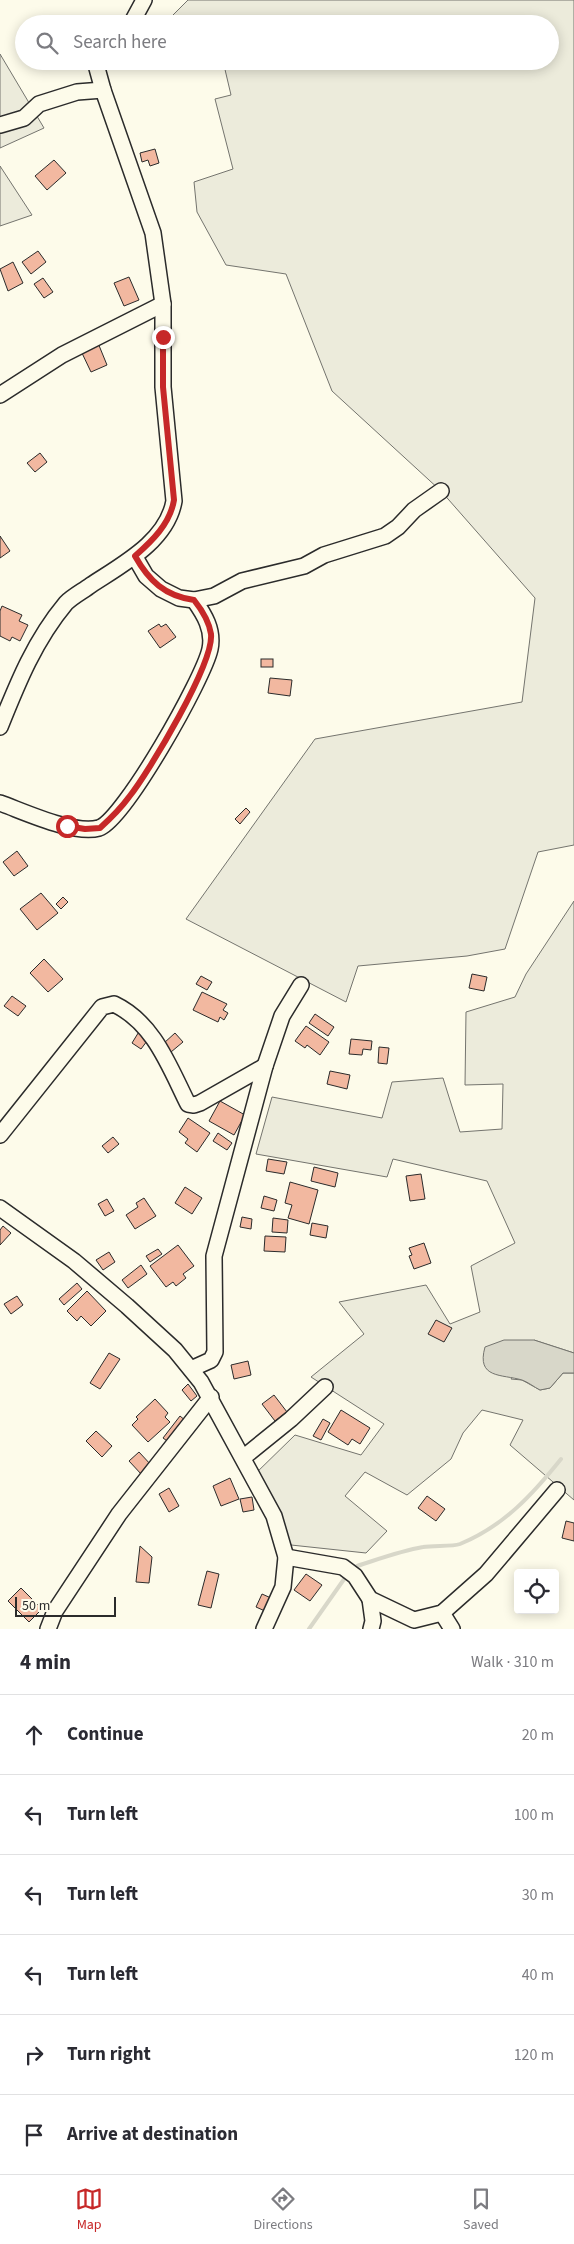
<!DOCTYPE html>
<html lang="en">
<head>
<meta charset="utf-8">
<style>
	body { margin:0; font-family:"Source Sans 3",sans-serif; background:#f7f7f7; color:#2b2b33 }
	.controls { position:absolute; right:15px; bottom:15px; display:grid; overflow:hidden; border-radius:5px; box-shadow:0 2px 12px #0003 }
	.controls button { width:45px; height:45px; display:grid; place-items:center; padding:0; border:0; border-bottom:1px solid #e1e1e2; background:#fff; color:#2b2b33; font:25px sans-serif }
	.scale { position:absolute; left:15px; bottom:12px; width:101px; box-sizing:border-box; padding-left:5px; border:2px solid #2b2b2b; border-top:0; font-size:14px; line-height:18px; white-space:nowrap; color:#2b2b2b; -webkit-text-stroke:4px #fdfbea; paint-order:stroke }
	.stop { position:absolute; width:15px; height:15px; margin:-11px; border:4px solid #c62828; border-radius:50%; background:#fff }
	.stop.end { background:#c62828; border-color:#fff; box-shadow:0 1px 5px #0008 }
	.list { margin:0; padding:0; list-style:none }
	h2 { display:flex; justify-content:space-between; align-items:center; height:65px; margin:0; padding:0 20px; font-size:21px }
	h2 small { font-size:16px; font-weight:400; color:#7c7c81 }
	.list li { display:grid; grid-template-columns:32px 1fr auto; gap:15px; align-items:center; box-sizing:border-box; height:80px; padding:0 20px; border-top:1px solid #e1e1e2 }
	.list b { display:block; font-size:19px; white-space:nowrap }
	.list em { font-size:16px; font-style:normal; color:#7c7c81 }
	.icon { flex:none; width:28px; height:28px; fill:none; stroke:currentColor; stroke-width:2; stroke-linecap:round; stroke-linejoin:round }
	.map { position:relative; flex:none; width:574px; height:1629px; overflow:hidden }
	.search { position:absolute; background:#fff; box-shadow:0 2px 12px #0003; left:15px; right:15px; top:15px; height:55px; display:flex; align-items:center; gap:12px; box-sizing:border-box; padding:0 18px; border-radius:28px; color:#7c7c81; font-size:19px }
	.sheet { height:545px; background:#fff }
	nav { display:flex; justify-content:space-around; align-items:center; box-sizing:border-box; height:70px; border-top:1px solid #e1e1e2; background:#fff; font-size:14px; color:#7c7c81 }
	nav a { display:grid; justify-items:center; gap:2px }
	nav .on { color:#c62828 }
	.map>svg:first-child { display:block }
</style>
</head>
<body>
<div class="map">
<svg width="574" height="1629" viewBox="0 0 574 1629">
	<rect width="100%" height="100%" fill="#fdfbea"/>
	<g fill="#ecebdb" stroke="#74746e">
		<path d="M188,0h386v845l-36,7 -33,97 -38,7 -109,10 -12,36 -160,-83 129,-180 207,-37 13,-104 -94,-107 -109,-100 -46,-117 -60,-9 -29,-53 -3,-30 39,-13 -18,-70 16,-4 -8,-34h327v-37h-386z"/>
		<path d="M0,54l44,74 -44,20z"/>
		<path d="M0,166l32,49 -32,11z"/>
		<path d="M574,901v452l-40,-13 -23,39 11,1 18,10 10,-2 13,-15h11v127l-64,-55 13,-25 -41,-10 -19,23 -12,26 -44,36 -42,-23 -20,24 42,35 -21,22 -75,-8 -38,-69 42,-41 66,20 23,-31 -73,-47 53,-43 -25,-32 87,-17 24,39 30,-12 -9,-46 44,-23 -28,-62 -94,-22 -6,18 -131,-23 16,-57 110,21 10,-36 51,-4 17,54 42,-3 1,-45 -38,1 1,-73 49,-15 11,-23z"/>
	</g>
	<path fill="#d8d7c9" stroke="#74746e" d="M504,1340h30l40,13v20h-11l-13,15 -10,2c-6,-3 -12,-8 -18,-10 -20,-6 -46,-1 -37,-33z"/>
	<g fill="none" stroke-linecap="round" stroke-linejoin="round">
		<g stroke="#d8d7c9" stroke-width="4">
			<path d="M357,1566c22,-7 43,-15 66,-19 10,-2 29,0 37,-3 44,-18 73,-50 101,-85"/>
			<path d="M309,1629l38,-54"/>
		</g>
	</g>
	<g fill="#f2b8a0" stroke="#2b2b2b">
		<path d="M155,149l4,14 -9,3 -2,-6 -6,2 -2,-9z"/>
		<path d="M54,160l12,13 -19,17 -12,-14z"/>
		<path d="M38,251l8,11 -15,12 -9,-12z"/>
		<path d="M13,262l10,21 -15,8 -8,-22z"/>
		<path d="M129,277l10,23 -15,6 -10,-23z"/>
		<path d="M43,278l10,14 -9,6 -10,-14z"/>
		<path d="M98,343l9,22 -16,7 -10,-21z"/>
		<path d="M40,453l7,9 -12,10 -8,-9z"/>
		<path d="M0,536l10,15 -10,7z"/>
		<path d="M2,606l20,9 -3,6 9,4 -8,16 -8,-4 -2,4 -10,-5v-25z"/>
		<path d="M159,624l2,3 5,-3 10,13 -16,11 -12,-17z"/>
		<rect x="261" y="659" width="12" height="8"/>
		<path d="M270,678l22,2 -2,16 -22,-3z"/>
		<path d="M246,808l4,4 -10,12 -5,-5z"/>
		<path d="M17,851l11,15 -14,10 -11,-14z"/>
		<path d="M41,893l17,20 -21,17 -17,-21z"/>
		<path d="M63,897l5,5 -7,7 -5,-5z"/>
		<path d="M44,959l19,20 -15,13 -18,-19z"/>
		<path d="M472,974l15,3 -3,14 -15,-3z"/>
		<path d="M201,976l11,6 -5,8 -11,-6z"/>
		<path d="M202,992l25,12 -4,6 5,3 -4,7 -4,-3 -2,5 -25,-12z"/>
		<path d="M12,996l14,10 -8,10 -14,-10z"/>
		<path d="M315,1014l19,13 -6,9 -19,-13z"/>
		<path d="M306,1026l23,16 -9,13 -13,-10 -2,3 -10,-7z"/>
		<path d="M140,1030l10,7 -9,12 -9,-6z"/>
		<path d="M175,1033l8,9 -12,10 -7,-9z"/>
		<path d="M351,1039l21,2 -1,9 -8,-1 -1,6 -13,-1z"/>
		<path d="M379,1047l10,1 -2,16 -9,-1z"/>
		<path d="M330,1071l20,4 -3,14 -20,-5z"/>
		<path d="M220,1101l25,14 -11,20 -25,-14z"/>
		<path d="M188,1118l22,15 -13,19 -12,-9 3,-4 -9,-7z"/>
		<path d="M218,1133l14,10 -5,7 -14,-9z"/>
		<path d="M113,1137l6,7 -11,9 -6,-7z"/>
		<path d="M268,1159l19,3 -3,12 -18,-3z"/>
		<path d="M314,1167l24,6 -3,14 -24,-6z"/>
		<path d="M421,1174l4,25 -15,2 -4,-25z"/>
		<path d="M290,1182l28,8 -9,34 -21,-6 4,-13 -7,-2z"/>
		<path d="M185,1187l17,11 -10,16 -17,-11z"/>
		<path d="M264,1196l13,4 -3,11 -13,-3z"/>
		<path d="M144,1198l12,18 -21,13 -9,-14 12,-8 -2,-4z"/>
		<path d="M107,1199l7,12 -9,5 -7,-12z"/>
		<path d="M242,1217l10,2 -1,10 -11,-2z"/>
		<path d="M273,1218l15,2 -1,13 -15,-1z"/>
		<path d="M312,1223l16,3 -2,12 -16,-3z"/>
		<path d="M3,1226l8,7 -11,12v-15z"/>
		<path d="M265,1236l21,1 -1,15 -21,-1z"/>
		<path d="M424,1243l7,20 -17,6 -5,-13 3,-1 -3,-7z"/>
		<path d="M178,1245l16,21 -11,8 3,4 -10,8 -3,-4 -7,5 -16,-21z"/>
		<path d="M158,1249l4,5 -12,8 -4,-6z"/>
		<path d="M109,1252l6,10 -12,8 -7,-10z"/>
		<path d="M141,1265l6,9 -19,14 -6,-8z"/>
		<path d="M77,1283l5,6 -18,16 -5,-6z"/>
		<path d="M87,1291l19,20 -15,15 -10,-10 -4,5 -10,-10z"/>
		<path d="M17,1296l6,9 -12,9 -7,-10z"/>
		<path d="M436,1320l16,8 -8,14 -16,-8z"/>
		<path d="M109,1353l11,6 -20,30 -10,-6z"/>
		<path d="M248,1361l3,14 -17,4 -3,-14z"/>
		<path d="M188,1384l9,12 -6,5 -9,-11z"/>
		<path d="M274,1395l13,17 -12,9 -13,-17z"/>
		<path d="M155,1399l13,14 -3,4 5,5 -22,20 -16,-17 6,-6 -2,-2z"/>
		<path d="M341,1410l29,18 -10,16 -8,-5 -4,6 -20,-13z"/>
		<path d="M180,1416l6,5 -16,22 -7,-5z"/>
		<path d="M323,1419l7,4 -9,17 -8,-4z"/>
		<path d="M96,1431l16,15 -10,11 -16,-16z"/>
		<path d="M139,1452l13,14 -10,9 -13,-14z"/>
		<path d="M230,1478l9,21 -18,7 -8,-20z"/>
		<path d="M169,1488l10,18 -10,6 -10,-18z"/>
		<path d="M427,1496l18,13 -9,12 -18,-13z"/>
		<path d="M252,1497l2,13 -11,2 -3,-13z"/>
		<path d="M566,1521l8,2v18l-12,-3z"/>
		<path d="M140,1546l12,11 -3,26 -13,-1z"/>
		<path d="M207,1571l12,3 -8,34 -13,-3z"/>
		<path d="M306,1574l16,11 -12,16 -16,-11z"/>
		<path d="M21,1588l21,21 -13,13 -21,-21z"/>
		<path d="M262,1594l9,4 -6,13 -9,-4z"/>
	</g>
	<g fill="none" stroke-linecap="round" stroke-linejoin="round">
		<g stroke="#2b2b2b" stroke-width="18">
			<g id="minor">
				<path d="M131,24l13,-24"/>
				<path d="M0,125l24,-7 15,-14 38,-12 26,-2"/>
				<path d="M0,395l62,-40 101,-51"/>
				<path d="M135,557l11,19 15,13 18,9 15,2 20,-4 28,-15 62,-15 20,-11 61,-19 13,-9 16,-17 27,-19"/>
				<path d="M0,727c18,-45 35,-87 66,-124 7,-7 17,-12 25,-18 32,-21 76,-44 83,-84l-11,-114v-83l-10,-71 -50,-143 -8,-29"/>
				<path d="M0,803c25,9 74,32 99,25 25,-8 105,-150 111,-179 4,-19 -6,-35 -16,-49"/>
				<path d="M0,1135l102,-128 12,-3c40,19 55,62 74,100l6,1 6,-2 65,-37"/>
				<path d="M0,1208l74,53 53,45 48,44 26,32 73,134 12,41 -3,30 -19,42"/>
				<path d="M191,1369l20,-9 4,-8 -1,-96 51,-190 17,-50 19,-31"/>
				<path d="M244,1457l47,-38 34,-32"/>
				<path d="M286,1557l57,10 12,9 15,23 44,21 28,-7 44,-39 71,-84"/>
				<path d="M370,1599l3,22 -2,8"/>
				<path d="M442,1613l10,16"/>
				<path d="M48,1629l7,-18 64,-97 92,-117"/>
			</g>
		</g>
		<use href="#minor" stroke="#fdfbea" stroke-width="15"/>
	</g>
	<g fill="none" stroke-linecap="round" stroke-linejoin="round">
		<path stroke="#c62828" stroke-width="6" d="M67,826l18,3 15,-1c11,-10 21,-20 29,-31 20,-25 85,-134 82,-163 -2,-13 -9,-24 -17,-34 -29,-4 -45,-19 -59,-44 17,-15 35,-32 39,-56l-11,-113v-50"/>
	</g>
</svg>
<div class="controls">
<button><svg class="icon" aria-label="locate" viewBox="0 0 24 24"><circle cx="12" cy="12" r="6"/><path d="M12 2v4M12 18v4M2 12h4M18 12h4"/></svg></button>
</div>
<div class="scale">50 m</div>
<div class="stop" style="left:67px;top:826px"></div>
<div class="stop end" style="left:163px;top:337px"></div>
<div class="search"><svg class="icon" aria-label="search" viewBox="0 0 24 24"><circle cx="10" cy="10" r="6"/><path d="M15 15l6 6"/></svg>Search here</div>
</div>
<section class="sheet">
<h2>4 min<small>Walk · 310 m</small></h2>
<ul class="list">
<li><svg class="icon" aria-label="ahead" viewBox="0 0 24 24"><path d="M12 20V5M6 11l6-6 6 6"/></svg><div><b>Continue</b></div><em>20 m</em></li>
<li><svg class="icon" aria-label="left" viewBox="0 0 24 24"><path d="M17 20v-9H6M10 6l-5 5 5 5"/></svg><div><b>Turn left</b></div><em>100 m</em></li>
<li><svg class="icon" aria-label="left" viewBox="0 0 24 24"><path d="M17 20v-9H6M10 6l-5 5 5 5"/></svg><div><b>Turn left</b></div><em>30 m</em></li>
<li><svg class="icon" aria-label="left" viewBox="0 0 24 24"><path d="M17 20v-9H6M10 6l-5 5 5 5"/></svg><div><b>Turn left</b></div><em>40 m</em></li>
<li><svg class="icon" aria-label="right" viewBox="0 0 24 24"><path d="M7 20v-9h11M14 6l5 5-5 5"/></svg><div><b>Turn right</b></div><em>120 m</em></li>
<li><svg class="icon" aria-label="arrive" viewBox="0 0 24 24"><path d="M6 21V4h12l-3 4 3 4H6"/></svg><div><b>Arrive at destination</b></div></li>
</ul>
</section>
<nav>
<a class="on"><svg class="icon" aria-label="map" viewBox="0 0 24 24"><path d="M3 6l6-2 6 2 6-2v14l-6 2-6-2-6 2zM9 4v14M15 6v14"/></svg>Map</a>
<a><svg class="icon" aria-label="directions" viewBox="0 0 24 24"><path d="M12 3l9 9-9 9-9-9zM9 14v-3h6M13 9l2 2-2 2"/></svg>Directions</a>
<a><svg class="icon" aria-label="saved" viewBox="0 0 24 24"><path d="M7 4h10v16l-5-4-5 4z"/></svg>Saved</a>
</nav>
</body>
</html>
